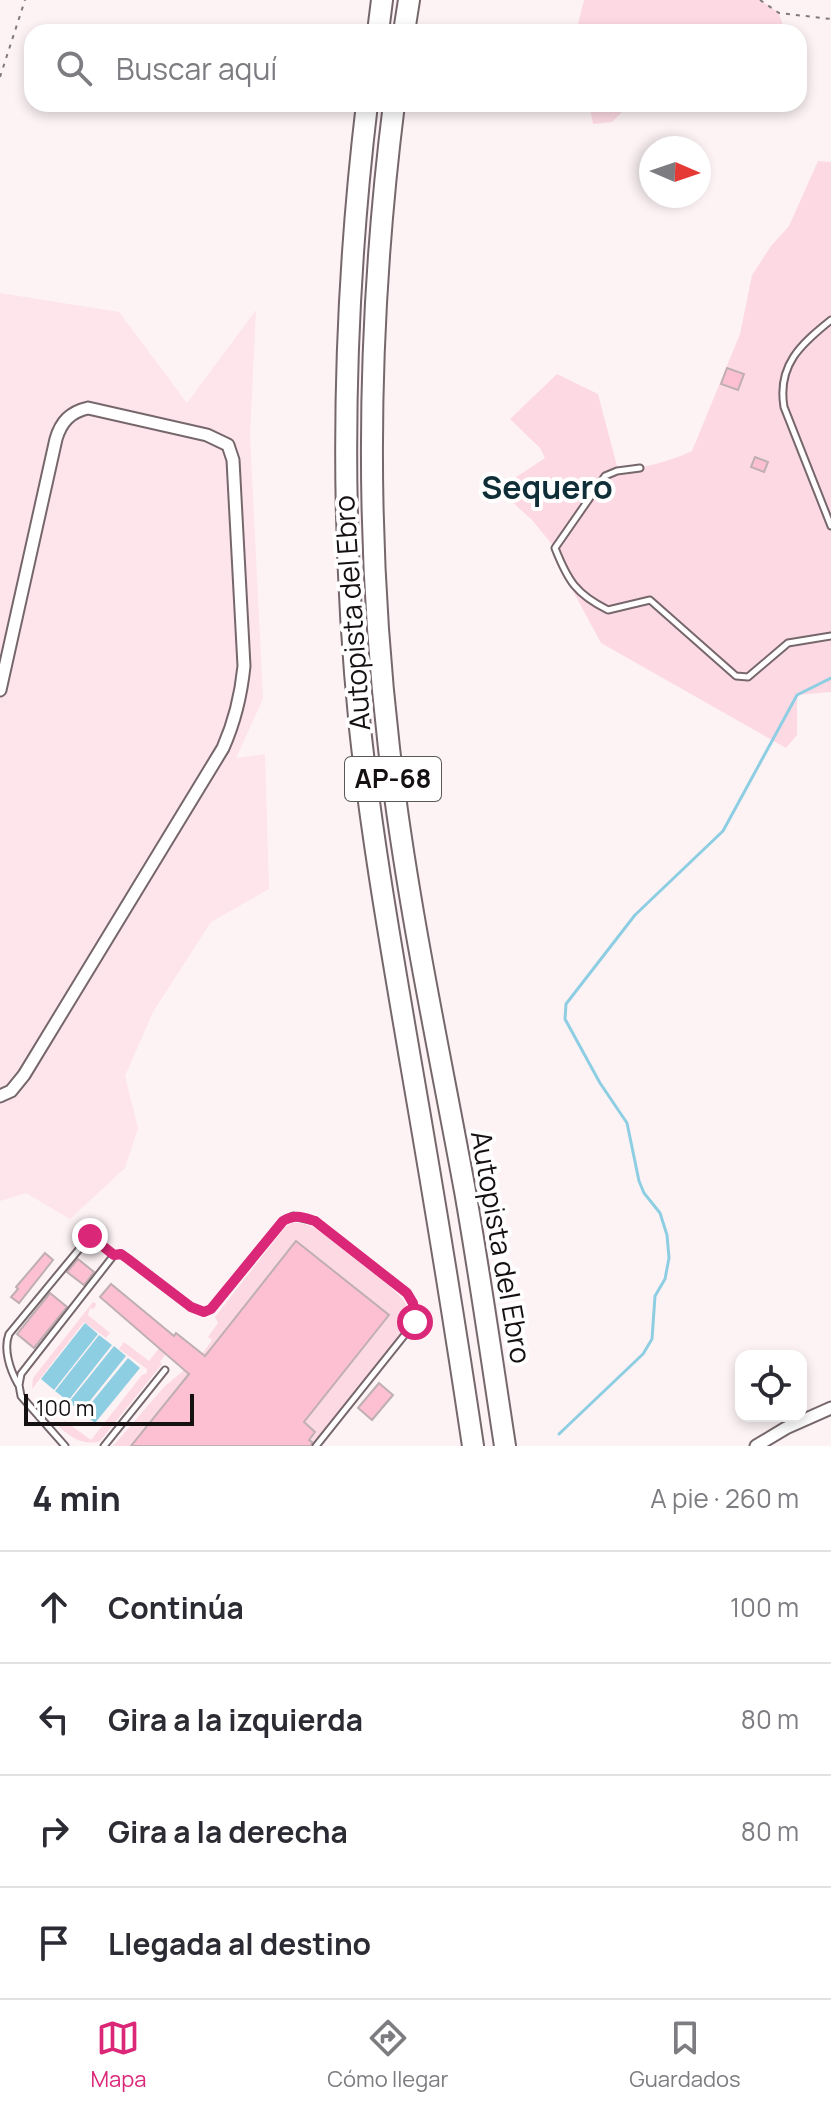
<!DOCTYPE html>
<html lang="es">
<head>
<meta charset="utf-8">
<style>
	body { margin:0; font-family:Manrope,sans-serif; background:#f2f2f3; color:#2b2b33 }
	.controls { position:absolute; right:24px; bottom:24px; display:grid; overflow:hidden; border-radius:16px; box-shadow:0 4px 12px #0003 }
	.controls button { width:72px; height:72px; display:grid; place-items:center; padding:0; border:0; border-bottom:2px solid #e1e1e2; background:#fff; color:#2b2b33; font:40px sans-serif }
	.compass { position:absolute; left:639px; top:136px; width:72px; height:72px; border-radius:50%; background:#fff; box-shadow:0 4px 12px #0003; rotate:92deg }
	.scale { position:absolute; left:24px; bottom:20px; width:170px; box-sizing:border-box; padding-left:8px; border:4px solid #151011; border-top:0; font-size:22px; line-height:28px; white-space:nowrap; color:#151011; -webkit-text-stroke:6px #fff; paint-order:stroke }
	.stop { position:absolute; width:24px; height:24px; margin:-18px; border:6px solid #db2777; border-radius:50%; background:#fff }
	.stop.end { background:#db2777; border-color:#fff; box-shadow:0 2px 8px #0008 }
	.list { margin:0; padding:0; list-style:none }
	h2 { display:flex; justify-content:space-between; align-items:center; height:104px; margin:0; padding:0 32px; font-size:34px }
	h2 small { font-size:26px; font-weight:400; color:#7c7c81 }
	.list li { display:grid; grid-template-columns:52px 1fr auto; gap:24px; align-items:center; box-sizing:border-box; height:112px; padding:0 32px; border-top:2px solid #e1e1e2 }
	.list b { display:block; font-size:30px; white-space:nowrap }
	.list em { font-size:26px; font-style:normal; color:#7c7c81 }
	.icon { flex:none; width:44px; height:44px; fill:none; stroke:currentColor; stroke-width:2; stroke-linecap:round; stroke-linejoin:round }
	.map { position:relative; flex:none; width:831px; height:1446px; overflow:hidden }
	.search { position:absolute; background:#fff; box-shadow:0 4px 12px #0003; left:24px; right:24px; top:24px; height:88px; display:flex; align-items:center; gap:20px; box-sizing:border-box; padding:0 28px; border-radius:24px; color:#7c7c81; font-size:30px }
	.sheet { height:552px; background:#fff }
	nav { display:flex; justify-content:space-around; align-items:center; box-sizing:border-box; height:112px; border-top:2px solid #e1e1e2; background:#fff; font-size:22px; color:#7c7c81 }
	nav a { display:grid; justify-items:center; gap:4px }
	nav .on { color:#db2777 }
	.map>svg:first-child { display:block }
</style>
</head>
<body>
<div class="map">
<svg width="831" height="1446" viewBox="0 0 831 1446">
	<rect width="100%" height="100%" fill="#fdf3f5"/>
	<path fill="#fee4eb" d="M0,293l119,19 68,91 69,-93 -6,125 13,264 -27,59 29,-4 4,135 -58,33 -58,90 -28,64 13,52 -13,40 -55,51 -44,-26 -26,8z"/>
	<g fill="#fddae3">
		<path d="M584,0h176l19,13 6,19h-209z"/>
		<path d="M589,104h41l-18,18 -19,2z"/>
		<path d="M818,161l13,1v530l-34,3v40l-11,13 -185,-105 -33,-61 -13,-34 -23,-28 -34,-31 47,-31 -5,-10 -30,-29 47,-45 41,20 20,76c26,-2 50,-8 74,-19l48,-117 12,-59 19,-29 18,-20z"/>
		<path d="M292,1223c11,-1 20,3 29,9 19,13 71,53 83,69 6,7 7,15 5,24l-96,121h-4l2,-4 -2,-2 6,-8 -11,-10 84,-108 -92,-73 -93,117 -2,-2 11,-16 -4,-3 10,-14 -3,-6 70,-90z"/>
		<path d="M93,1302l4,2 -4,5 -3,-1 -2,7 22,18 -4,5 -22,-16 -52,67 1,-11z"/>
		<path d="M124,1342l25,19 11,-14 5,8 -5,7 2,2 -62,77c-17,5 -28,-3 -41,-14l6,-6 26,19 51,-65 5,-2v-4l-28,-20z"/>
		<path d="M184,1370l7,2 -60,74h-18l51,-59z"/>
	</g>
	<g fill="#8ecee3">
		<path d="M85,1323l13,11 -44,56 -13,-11z"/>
		<path d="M99,1335l13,10 -44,56 -13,-10z"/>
		<path d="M114,1346l12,10 -45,56 -12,-10z"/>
		<path d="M128,1358l12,10 -45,55 -12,-10z"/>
	</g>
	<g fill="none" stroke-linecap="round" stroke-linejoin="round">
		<path stroke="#8ecee3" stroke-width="3" d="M559,1434l84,-80 9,-15 3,-43 10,-17 4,-21 -2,-23 -7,-22 -16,-20 -5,-12 -12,-58 -27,-40 -35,-64 1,-15 69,-89 88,-84 74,-136 34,-17"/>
	</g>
	<g fill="#fcc0d2" stroke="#bfafb3" stroke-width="2">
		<path d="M727,368l17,6 -6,16 -17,-6z"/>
		<path d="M755,457l13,5 -4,10 -13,-5z"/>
		<path d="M296,1241l93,74 -85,107 11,10 -6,8 3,2 -1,4h-180l58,-72 -89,-77 11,-13 63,52 2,-3 29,23z"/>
		<path d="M45,1253l8,7 -34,43 -8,-6 7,-8 -2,-2z"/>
		<path d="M78,1259l16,13 -10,13 -17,-13z"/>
		<path d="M50,1293l17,14 -33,41 -17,-14z"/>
		<path d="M379,1383l14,12 -21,25 -14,-12z"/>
	</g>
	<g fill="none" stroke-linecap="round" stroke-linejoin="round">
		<g stroke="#76676c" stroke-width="9">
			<g id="service">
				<path d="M831,320c-30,24 -54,45 -47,87l47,119"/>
				<path d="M640,468l-23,3 -12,5 -50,72c13,33 21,46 53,62l42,-10 86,76 12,1 40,-34 43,-7"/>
				<path d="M18,1384c-8,-14 -15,-35 -9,-50l81,-98 24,19"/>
				<path d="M65,1446l-44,-50 -2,-11 2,-11 93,-119 7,-1 7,5 63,48 13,5 7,-3 72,-88 10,-5 22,5 92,72c6,10 9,17 8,29l-99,124"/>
				<path d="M104,1446l61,-76"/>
			</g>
		</g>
		<g stroke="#76676c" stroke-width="15">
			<g id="minor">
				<path d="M0,690l56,-251c5,-17 14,-27 32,-31l119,27 21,10 5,15 11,206c-3,30 -9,55 -21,82l-199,327 -13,16 -11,5"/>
				<path d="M756,1446l30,-18 45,-20"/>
			</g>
		</g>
		<g stroke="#76676c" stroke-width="24">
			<g id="motorway">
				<path d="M378,32l4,-32"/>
				<path d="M404,32l5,-32"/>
				<path d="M367,104c-25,209 -28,414 -7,624 12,112 32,224 51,336 22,127 43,254 62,382"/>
				<path d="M394,104c-27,215 -30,429 -5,644 17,149 49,296 76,443 15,85 27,170 40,255"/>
			</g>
		</g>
		<g stroke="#817a7b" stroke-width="2" stroke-dasharray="4 6" stroke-linecap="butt">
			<path d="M760,0l19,13 52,6"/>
			<path d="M0,77l25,-77"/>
		</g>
		<use href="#service" stroke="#fff" stroke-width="5"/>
		<use href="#minor" stroke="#fff" stroke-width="11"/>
		<use href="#motorway" stroke="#fff" stroke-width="20"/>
	</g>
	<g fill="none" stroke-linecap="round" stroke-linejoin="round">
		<path stroke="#db2777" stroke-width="10" d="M90,1236l24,19 7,-1 7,5 63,48 13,5 7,-3 72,-88c12,-7 19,-4 32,0l92,72 6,10 2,19"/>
	</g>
	<g text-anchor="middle" stroke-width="8" stroke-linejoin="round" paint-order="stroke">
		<rect fill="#fff" stroke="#5b5858" stroke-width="2" x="345" y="757" width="96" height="44" rx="6"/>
		<g font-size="26" font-weight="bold" fill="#151011">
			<text x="393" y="788">AP-68</text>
		</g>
		<g font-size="28" fill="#151011" stroke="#fff">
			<text transform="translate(352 613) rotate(-94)" y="10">Autopista del Ebro</text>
			<text transform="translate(501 1247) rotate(80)" y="10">Autopista del Ebro</text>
		</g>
		<g font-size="32" font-weight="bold" fill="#0f2e37" stroke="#fff">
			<text x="547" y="499">Sequero</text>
		</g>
	</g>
</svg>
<div class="controls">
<button><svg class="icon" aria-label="locate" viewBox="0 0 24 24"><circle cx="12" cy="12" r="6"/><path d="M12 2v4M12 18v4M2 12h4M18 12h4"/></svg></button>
</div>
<svg class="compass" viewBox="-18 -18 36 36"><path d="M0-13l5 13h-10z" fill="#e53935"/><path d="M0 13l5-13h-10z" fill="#7c7c81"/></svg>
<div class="scale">100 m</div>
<div class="stop" style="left:415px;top:1322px"></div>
<div class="stop end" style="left:90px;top:1236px"></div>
<div class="search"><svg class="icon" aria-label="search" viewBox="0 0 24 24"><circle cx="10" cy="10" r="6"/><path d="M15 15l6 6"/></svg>Buscar aquí</div>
</div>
<section class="sheet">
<h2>4 min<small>A pie · 260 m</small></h2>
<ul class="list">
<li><svg class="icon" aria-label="ahead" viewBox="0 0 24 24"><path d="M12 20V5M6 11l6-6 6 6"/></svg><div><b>Continúa</b></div><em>100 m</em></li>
<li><svg class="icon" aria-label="left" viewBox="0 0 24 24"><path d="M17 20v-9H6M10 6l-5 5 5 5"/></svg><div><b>Gira a la izquierda</b></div><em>80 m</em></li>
<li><svg class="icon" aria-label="right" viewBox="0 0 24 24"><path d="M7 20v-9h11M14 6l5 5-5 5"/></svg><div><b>Gira a la derecha</b></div><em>80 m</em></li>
<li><svg class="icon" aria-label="arrive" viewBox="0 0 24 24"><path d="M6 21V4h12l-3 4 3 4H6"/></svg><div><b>Llegada al destino</b></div></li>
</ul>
</section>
<nav>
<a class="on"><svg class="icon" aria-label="map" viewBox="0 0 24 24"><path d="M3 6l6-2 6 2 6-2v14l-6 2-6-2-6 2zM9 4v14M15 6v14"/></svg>Mapa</a>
<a><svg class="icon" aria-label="directions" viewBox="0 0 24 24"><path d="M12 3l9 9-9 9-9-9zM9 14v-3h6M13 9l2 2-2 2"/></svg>Cómo llegar</a>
<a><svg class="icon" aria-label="saved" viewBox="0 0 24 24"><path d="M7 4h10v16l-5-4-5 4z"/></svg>Guardados</a>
</nav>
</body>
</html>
